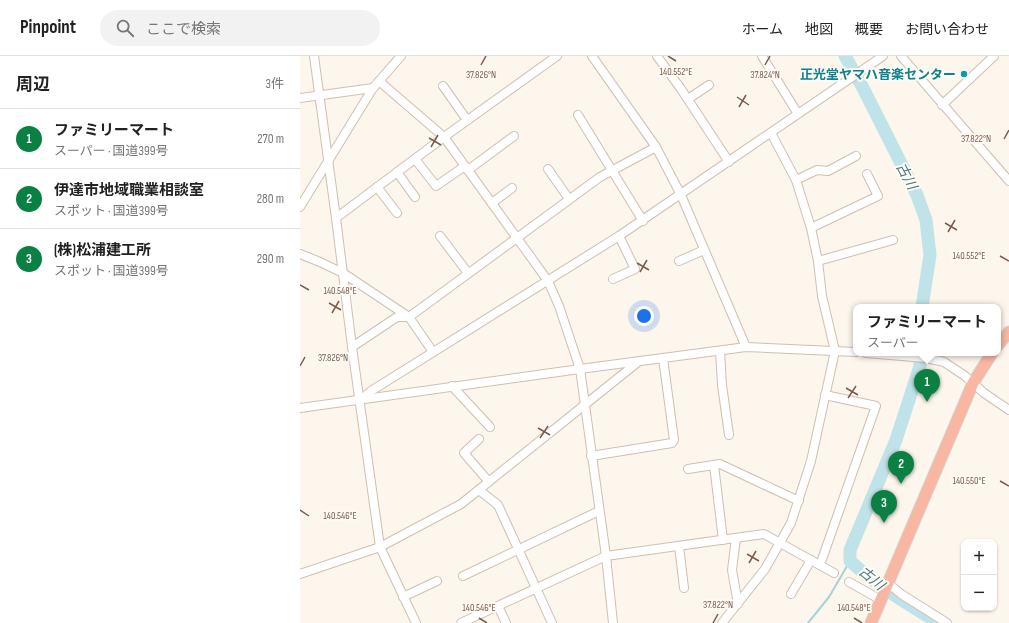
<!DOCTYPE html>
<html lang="ja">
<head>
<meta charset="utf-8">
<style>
	body { margin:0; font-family:"Sofia Sans Condensed","Noto Sans JP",sans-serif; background:#f2f2f2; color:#222 }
	.controls { position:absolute; right:12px; bottom:12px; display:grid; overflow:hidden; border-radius:8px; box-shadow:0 1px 3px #0004 }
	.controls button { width:36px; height:36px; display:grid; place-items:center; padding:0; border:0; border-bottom:1px solid #e0e0e0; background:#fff; color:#222; font:20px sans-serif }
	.you { position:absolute; left:344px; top:260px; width:14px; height:14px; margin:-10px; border:3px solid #fff; border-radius:50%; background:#1a73e8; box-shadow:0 0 0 6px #1a73e833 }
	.badge { display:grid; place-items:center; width:26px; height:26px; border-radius:50%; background:#0b8043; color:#fff; font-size:13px; font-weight:700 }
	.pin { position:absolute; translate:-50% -33px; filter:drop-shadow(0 1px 2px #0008) }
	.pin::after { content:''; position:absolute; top:21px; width:14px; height:12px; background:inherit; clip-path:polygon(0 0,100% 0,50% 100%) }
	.popup { position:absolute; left:553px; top:248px; width:148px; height:52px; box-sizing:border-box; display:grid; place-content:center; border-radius:8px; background:#fff; filter:drop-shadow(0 1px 3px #0005); font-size:13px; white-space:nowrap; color:#767676 }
	.popup b { font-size:15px; color:#222 }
	.popup::after { content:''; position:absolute; left:50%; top:100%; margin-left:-8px; border:8px solid transparent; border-top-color:#fff }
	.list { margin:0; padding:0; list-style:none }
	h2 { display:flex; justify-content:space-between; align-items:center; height:52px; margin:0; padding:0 16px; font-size:17px }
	h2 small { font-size:13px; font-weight:400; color:#767676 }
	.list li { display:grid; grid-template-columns:26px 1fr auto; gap:12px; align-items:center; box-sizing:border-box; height:60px; padding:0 16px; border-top:1px solid #e0e0e0 }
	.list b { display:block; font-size:15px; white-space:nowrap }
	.list p { margin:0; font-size:13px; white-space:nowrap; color:#767676 }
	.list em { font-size:13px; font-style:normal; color:#767676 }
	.icon { flex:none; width:22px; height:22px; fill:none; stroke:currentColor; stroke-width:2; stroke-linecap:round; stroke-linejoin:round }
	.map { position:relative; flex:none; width:709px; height:567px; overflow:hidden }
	header { display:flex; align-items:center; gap:24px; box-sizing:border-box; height:56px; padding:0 20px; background:#fff; border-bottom:1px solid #e0e0e0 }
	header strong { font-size:19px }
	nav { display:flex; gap:22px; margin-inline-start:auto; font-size:14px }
	.search { width:280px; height:36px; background:#f2f2f2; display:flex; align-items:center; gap:10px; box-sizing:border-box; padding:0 14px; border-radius:22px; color:#767676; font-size:15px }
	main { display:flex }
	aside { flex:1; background:#fff }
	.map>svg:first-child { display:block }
</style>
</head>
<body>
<header>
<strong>Pinpoint</strong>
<div class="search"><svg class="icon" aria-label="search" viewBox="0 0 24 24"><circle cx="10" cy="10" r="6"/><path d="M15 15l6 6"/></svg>ここで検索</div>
<nav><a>ホーム</a><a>地図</a><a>概要</a><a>お問い合わせ</a></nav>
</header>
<main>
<aside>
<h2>周辺<small>3件</small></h2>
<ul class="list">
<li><span class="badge">1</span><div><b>ファミリーマート</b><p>スーパー · 国道399号</p></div><em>270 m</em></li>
<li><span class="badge">2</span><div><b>伊達市地域職業相談室</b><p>スポット · 国道399号</p></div><em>280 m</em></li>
<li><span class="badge">3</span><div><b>(株)松浦建工所</b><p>スポット · 国道399号</p></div><em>290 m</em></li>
</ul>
</aside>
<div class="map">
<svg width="709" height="567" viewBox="0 0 709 567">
	<rect width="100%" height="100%" fill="#fdf6ec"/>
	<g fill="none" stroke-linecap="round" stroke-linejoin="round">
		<path stroke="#a5d3da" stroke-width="2" d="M508,567l21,-26 21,-36"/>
		<g stroke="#bfe3e8" stroke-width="13">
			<path d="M545,0l17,30 55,109 9,25 4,35 -8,52"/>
			<path d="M620,297v13l-24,74 -46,110v11c27,25 58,43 89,62"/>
		</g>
		<g stroke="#d1beb0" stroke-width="10">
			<g id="minor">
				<path d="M14,0l22,162 16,129 28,200 36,76"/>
				<path d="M292,0l64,91 25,48 65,152"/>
				<path d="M357,0l24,33 48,73"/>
				<path d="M462,0l36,58"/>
				<path d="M601,0l108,125"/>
				<path d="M79,25l65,56 104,144 11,25 21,63 26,187 7,67"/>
				<path d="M143,30l24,34"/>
				<path d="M0,42l73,-10"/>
				<path d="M388,43l21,-14"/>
				<path d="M642,49l52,-49"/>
				<path d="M278,59l65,106"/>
				<path d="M471,77l25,47 21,-10 11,1 28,-15"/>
				<path d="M115,103l21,27 29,-20"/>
				<path d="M248,113l21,30"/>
				<path d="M168,114l46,-34"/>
				<path d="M97,116l18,25"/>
				<path d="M77,131l20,26"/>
				<path d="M192,147l20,-15"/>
				<path d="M0,151l73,-119 28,-32"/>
				<path d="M36,162l108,-81 113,-81"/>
				<path d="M511,172l67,-32 -11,-22"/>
				<path d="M140,180l28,37"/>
				<path d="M0,198l20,8 23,11 66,44 24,35"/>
				<path d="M379,205l25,-11"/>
				<path d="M518,205l75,-21"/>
				<path d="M313,223l22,-10 -16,-33"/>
				<path d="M52,291l45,-30h12l191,-140 56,-30"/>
				<path d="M420,295l2,34 7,50"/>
				<path d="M566,297l60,5 18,4 21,14 19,17 25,17"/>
				<path d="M152,330l38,41"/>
				<path d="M60,344l11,-9 248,-155 264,-180"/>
				<path d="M0,352l280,-39 166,-22 110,5"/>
				<path d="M179,383l-15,14 25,29"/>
				<path d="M291,400l81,-13 2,-3 -11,-82"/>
				<path d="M414,409l9,75"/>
				<path d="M388,413l32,-5 79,37"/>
				<path d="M179,434l19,15 54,118"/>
				<path d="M436,482l-4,32 6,34"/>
				<path d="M379,490l5,42"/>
				<path d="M520,509l56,-159 -51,-11"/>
				<path d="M0,518l80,-27 81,-43 177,-142"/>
				<path d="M163,520l136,-65"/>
				<path d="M549,526l32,18"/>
				<path d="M588,527l13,11 46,29"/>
				<path d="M491,538l20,-34"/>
				<path d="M103,541l34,-16"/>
				<path d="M198,550l8,17"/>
				<path d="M161,567l145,-67 158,-22 70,39"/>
				<path d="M422,567l43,-54 26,-46 20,-62 24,-110 -13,-55 -4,-35 -7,-33 -15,-48"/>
			</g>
		</g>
		<g stroke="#dad1cd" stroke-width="13">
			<g id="highway">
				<path d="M698,289l11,-13"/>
				<path d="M571,567l102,-240 19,-30"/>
			</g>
		</g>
		<use href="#minor" stroke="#fff" stroke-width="8"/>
		<use href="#highway" stroke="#f7b7a3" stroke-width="11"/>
	</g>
	<path fill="none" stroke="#7a5c4d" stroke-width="1.5" d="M368,0l8,5M181,9l5,-9M465,9l5,-9M437,41l12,8M439,51l7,-12M129,82l12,7M704,83l5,-9M131,91l7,-12M645,167l12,7M648,176l7,-12M700,200l9,5M337,207l12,7M340,216l7,-12M0,229l9,5M29,247l12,7M32,257l7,-12M0,310l5,-9M546,332l12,7M548,342l8,-12M238,372l12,7M240,382l8,-12M700,425l9,5M0,454l9,6M447,498l12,7M449,507l7,-12M179,562l8,5M554,562l8,5M413,567l5,-9"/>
	<circle fill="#0f9aa8" stroke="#fffaf3" stroke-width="1.5" cx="664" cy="18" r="4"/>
	<g text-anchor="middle" stroke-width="4" stroke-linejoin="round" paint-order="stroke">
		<g font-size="13" font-weight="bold" fill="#0d838f" stroke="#fffaf3" text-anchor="end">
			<text x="656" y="23">正光堂ヤマハ音楽センター</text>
		</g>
		<g font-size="14" font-style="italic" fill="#437c86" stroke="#fffaf3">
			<text transform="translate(607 120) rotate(62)" y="5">古川</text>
			<text transform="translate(572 522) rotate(39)" y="5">古川</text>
		</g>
	</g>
	<g font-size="10" text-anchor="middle" fill="#7a5c4d" stroke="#fffaf3" stroke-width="4" stroke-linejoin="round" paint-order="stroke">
		<text x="376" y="19">140.552°E</text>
		<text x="181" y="22">37.826°N</text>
		<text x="465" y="22">37.824°N</text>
		<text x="676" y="86">37.822°N</text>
		<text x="669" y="203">140.552°E</text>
		<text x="40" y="238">140.548°E</text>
		<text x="33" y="305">37.826°N</text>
		<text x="669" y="428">140.550°E</text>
		<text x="40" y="463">140.546°E</text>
		<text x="418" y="552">37.822°N</text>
		<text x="179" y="555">140.546°E</text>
		<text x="554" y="555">140.548°E</text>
	</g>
</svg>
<div class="controls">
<button>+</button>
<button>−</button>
</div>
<div class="you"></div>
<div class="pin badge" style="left:627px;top:346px">1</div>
<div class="popup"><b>ファミリーマート</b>スーパー</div>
<div class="pin badge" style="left:601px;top:428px">2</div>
<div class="pin badge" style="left:584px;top:467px">3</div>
</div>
</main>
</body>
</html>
